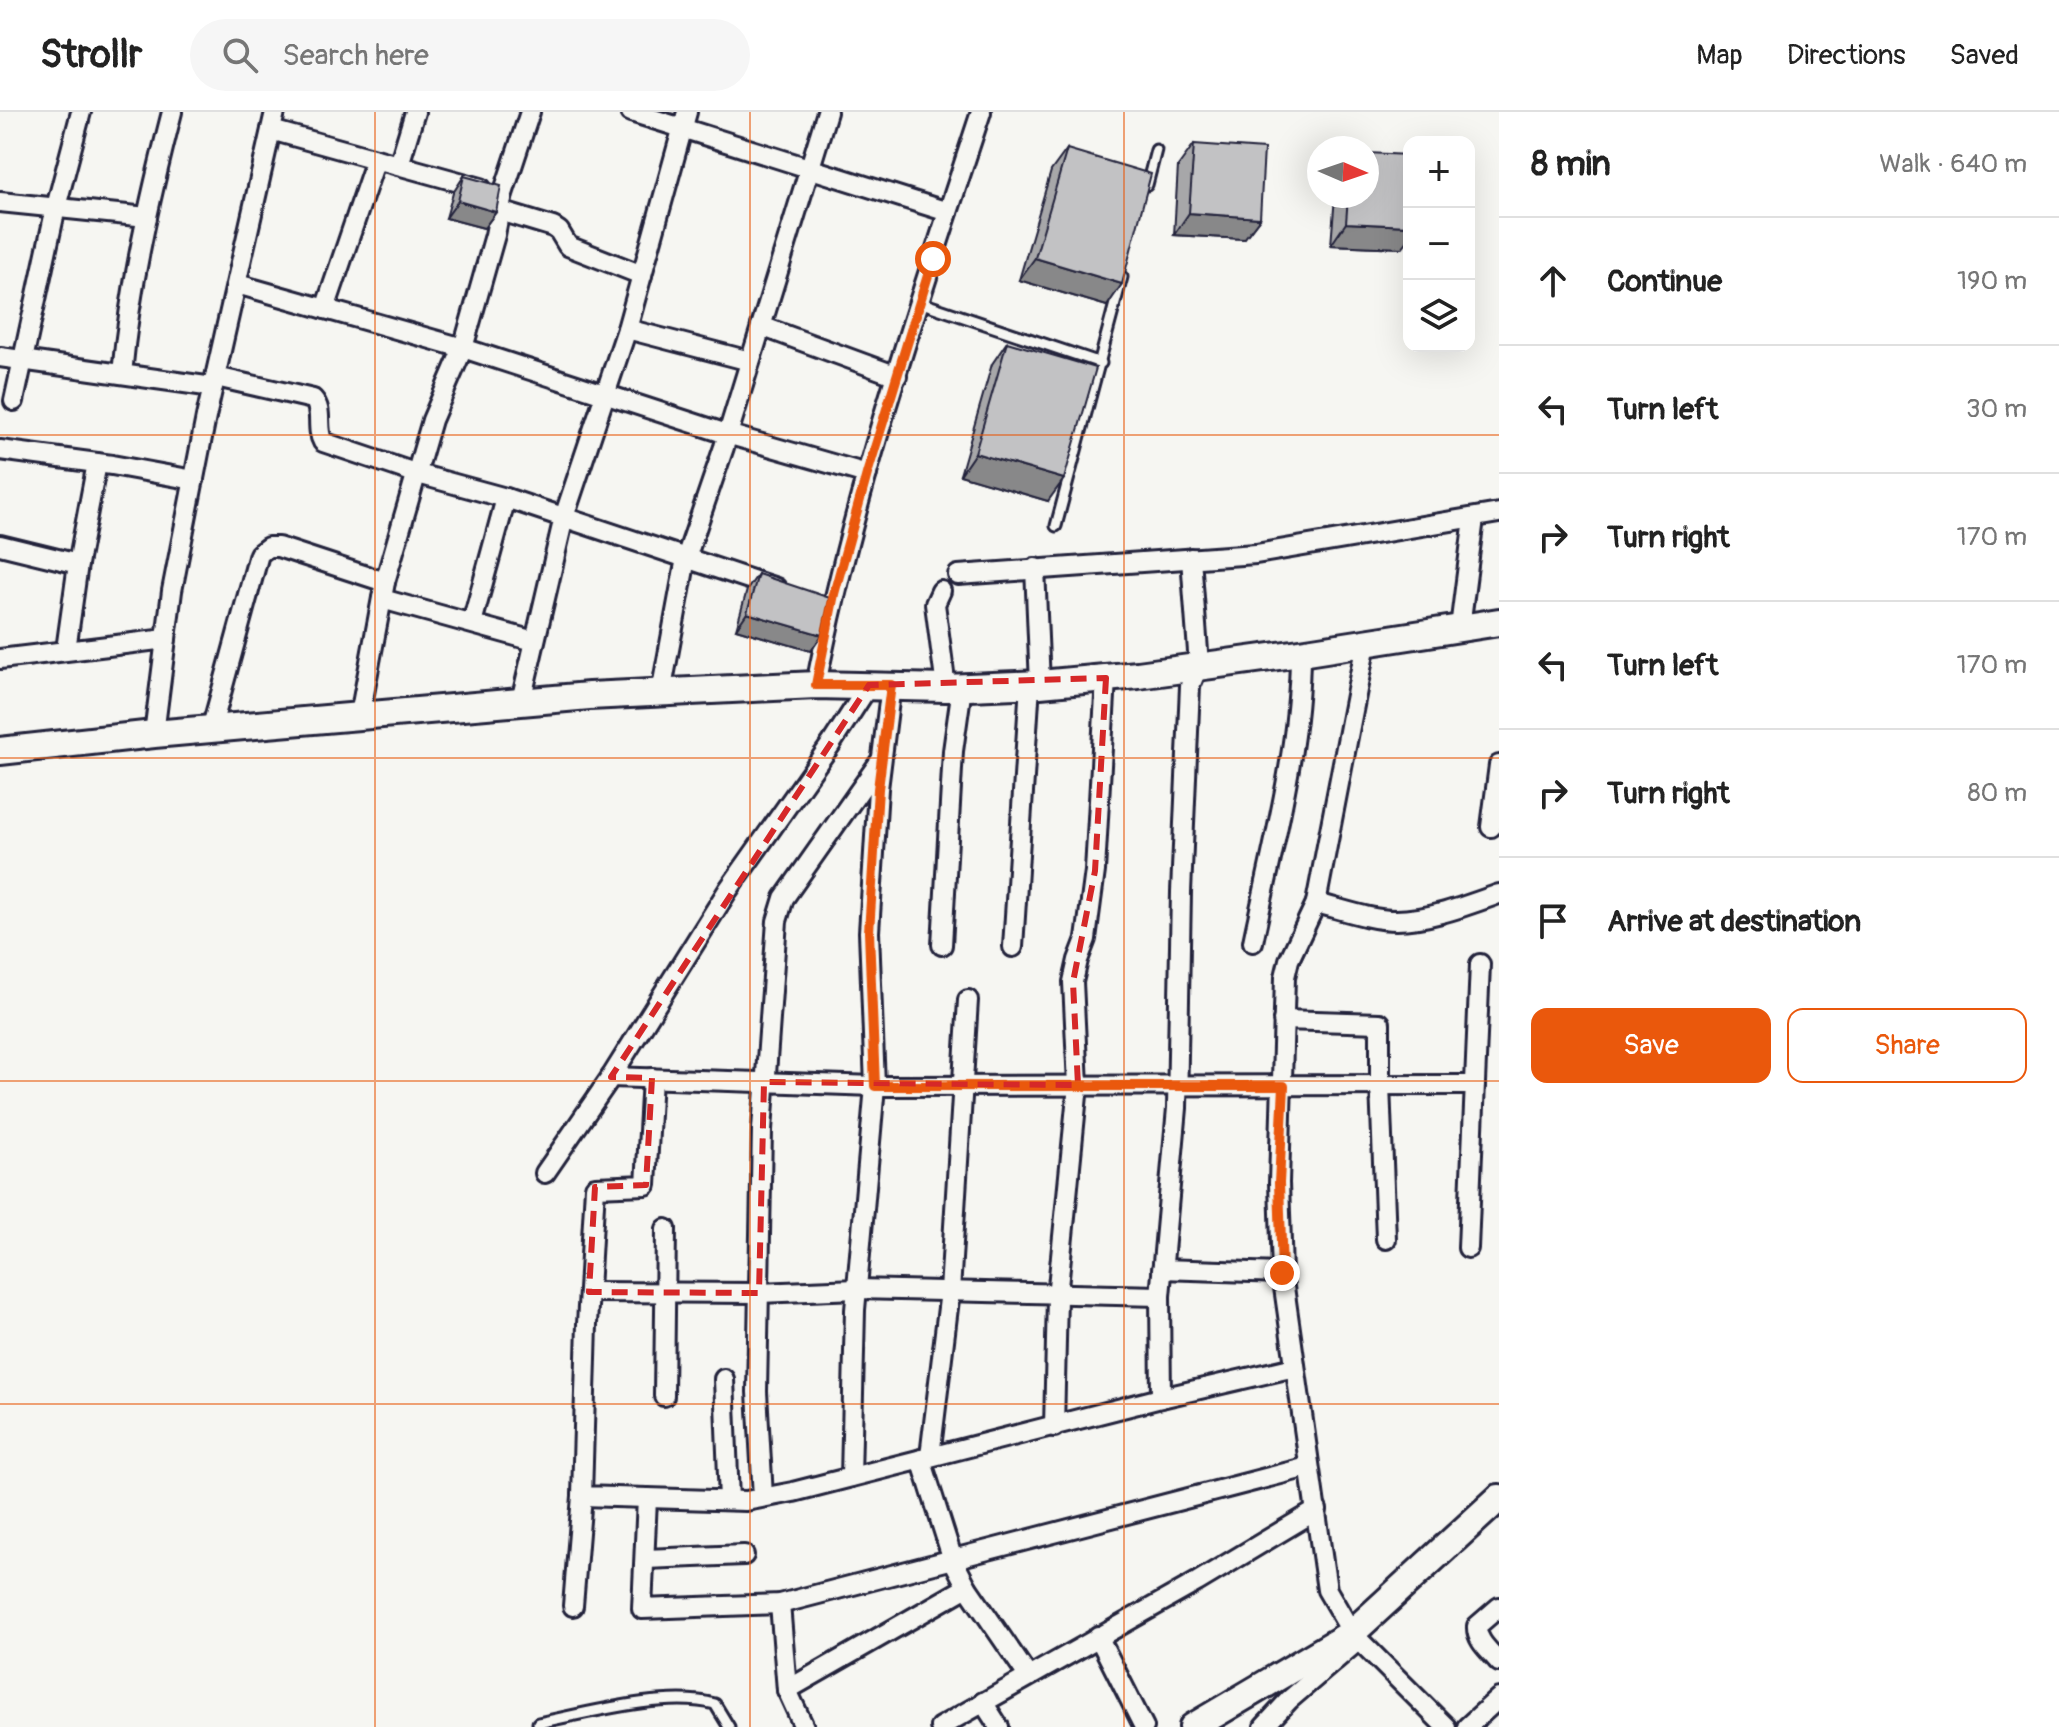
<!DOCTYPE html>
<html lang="en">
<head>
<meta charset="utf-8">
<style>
	body { margin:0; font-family:Pangolin,sans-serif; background:#f6f6f6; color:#222 }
	.controls { position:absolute; right:24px; top:24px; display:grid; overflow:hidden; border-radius:16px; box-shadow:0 8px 32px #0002 }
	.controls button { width:72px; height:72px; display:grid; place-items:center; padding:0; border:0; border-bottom:2px solid #e0e0e0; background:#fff; color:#222; font:40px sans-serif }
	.compass { position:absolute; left:1307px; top:24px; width:72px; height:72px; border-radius:50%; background:#fff; box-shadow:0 8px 32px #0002; rotate:92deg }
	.stop { position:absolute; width:24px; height:24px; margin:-18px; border:6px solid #ea580c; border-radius:50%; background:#fff }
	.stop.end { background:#ea580c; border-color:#fff; box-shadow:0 2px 8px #0008 }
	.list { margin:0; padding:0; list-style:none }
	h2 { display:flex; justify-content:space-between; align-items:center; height:104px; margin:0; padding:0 32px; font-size:34px }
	h2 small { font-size:26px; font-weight:400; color:#767676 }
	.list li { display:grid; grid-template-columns:52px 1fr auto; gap:24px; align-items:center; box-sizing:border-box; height:128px; padding:0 32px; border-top:2px solid #e0e0e0 }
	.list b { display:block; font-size:30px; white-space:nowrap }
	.list em { font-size:26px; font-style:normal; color:#767676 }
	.actions { display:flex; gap:16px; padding:24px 32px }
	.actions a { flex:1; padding:18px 0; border:2px solid #ea580c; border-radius:16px; text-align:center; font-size:28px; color:#ea580c }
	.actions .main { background:#ea580c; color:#fff }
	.icon { flex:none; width:44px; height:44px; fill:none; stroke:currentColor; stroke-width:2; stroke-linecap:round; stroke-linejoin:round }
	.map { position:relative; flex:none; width:1499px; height:1615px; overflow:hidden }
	header { display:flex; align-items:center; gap:48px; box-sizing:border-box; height:112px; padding:0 40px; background:#fff; border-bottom:2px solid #e0e0e0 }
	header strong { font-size:38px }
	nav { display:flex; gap:44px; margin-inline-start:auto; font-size:28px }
	.search { width:560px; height:72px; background:#f6f6f6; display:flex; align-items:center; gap:20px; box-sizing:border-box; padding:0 28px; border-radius:44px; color:#767676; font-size:30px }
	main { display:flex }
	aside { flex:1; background:#fff }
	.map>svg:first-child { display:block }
</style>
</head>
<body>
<header>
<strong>Strollr</strong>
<div class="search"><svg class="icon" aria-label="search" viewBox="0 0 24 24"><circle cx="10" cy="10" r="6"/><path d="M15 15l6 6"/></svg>Search here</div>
<nav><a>Map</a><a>Directions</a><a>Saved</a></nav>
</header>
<main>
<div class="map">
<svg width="1499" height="1615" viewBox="0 0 1499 1615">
	<rect width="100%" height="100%" fill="#f6f6f2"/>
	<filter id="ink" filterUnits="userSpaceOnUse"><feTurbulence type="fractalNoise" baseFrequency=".0125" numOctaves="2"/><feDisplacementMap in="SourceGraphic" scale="16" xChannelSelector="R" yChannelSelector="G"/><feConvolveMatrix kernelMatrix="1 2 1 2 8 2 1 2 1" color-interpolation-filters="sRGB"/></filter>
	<g filter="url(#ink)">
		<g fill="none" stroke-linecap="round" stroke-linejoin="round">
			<g stroke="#22223b" stroke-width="15">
				<g id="lane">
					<path d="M1147,73l9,-35"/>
					<path d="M919,190l182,61"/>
					<path d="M1056,414l66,-249"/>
					<path d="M538,1611c49,-10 129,-32 177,-19l14,23"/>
				</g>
			</g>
			<g stroke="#22223b" stroke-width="24">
				<g id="street">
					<path d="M631,0l317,100"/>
					<path d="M271,18l210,58"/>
					<path d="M399,53l16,-53"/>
					<path d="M0,90l147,15"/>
					<path d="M500,99l53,16 6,4 9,15 74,29"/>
					<path d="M237,172l226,64 264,86 140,40"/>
					<path d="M325,197l51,-150"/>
					<path d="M761,214l136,50"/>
					<path d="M627,217l123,32"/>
					<path d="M0,245l213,30"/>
					<path d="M122,262c8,-89 28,-176 50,-262"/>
					<path d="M216,265l97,22c11,12 2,29 10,43l95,32 88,24 270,90"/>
					<path d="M14,289l42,-194 25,-95"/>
					<path d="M0,338l112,15 82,15"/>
					<path d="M0,433l78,19 -12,86"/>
					<path d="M78,452l19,-101"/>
					<path d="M1035,456l5,116"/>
					<path d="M958,463l298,-21 243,-41"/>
					<path d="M941,479l-6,13 11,84"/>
					<path d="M382,487l152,42"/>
					<path d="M472,511l34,-125"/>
					<path d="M1460,516l14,-110"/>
					<path d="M1366,531l-50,260c25,6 54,17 80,17 34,0 71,-15 103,-26"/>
					<path d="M0,547l166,-20"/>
					<path d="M816,573c38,-195 103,-384 165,-573"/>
					<path d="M661,581l25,-135 38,-111 103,-335"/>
					<path d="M521,589l43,-184 63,-188 60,-217"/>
					<path d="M360,603l25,-133 47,-162 31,-72 32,-113 8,-41 27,-82"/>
					<path d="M211,618l48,-176 9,-7h10l107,35"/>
					<path d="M154,622l18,-143 34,-174 69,-305"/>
					<path d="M1491,715l8,-62"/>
					<path d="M1316,791l-27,57 -4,17 -6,206 3,90 45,317 25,43 94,94"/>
					<path d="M1253,830c19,-92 47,-195 47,-289"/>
					<path d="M942,833l11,-194 9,-64"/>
					<path d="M1013,835l17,-263"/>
					<path d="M1283,908l97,3v62l6,154"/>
					<path d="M611,965l264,9 600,-1"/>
					<path d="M652,966l-6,107 -51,2 -8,137 -5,172 164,5 47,-9 368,-94 134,-31"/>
					<path d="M545,1061l66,-96 117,-187 103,-146 38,-59"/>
					<path d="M1468,1136l12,-284"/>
					<path d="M1162,1157l120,4"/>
					<path d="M589,1180l170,1 98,-4 303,7"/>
					<path d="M724,1267l5,121"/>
					<path d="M664,1284l2,-167"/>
					<path d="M1161,1286l-1,-102 17,-188 4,-216 9,-206 9,-21 -8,-107"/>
					<path d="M1054,1315l3,-130 21,-212 -5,-103 5,-22 8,-21 9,-68 11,-193"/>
					<path d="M930,1344l20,-165 18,-291"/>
					<path d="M921,1347l32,101 14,27 61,89"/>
					<path d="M851,1365l4,-167 20,-224 -6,-154 9,-143 13,-104"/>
					<path d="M763,1385l-6,-105 5,-262 15,-209 7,-23 97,-138"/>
					<path d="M647,1386l-5,111 138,-5 528,-137"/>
					<path d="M645,1447l99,-4"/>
					<path d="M780,1492l7,86 17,37"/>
					<path d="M573,1494l9,-110"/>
					<path d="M1499,1495l-22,19c-1,15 13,25 22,36"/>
					<path d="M1098,1524l46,91"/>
					<path d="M787,1578l180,-103"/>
					<path d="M983,1590l16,25"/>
					<path d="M940,1615l257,-145 120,-72"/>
					<path d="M1264,1615l25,-27 70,-60"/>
					<path d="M1467,1615l32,-29"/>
				</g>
			</g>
			<g stroke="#22223b" stroke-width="32">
				<g id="secondary">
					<path d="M0,639l154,-17 435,-38 227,-11 130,3 94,-4 98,-9 162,-22 199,-31"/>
					<path d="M1193,1615l159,-94 147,-135"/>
				</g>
			</g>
			<use href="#lane" stroke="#f6f6f2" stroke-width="9"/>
			<use href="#street" stroke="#f6f6f2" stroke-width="18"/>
			<use href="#secondary" stroke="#f6f6f2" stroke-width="26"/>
		</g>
		<g fill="#a7a7a9" stroke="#22223b" stroke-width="2">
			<path d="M1194,32l66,74 -16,21 -70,-4 4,-69z"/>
			<path d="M1067,37l40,157 -88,-26 32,-109z"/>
			<path d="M464,64l32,36 -12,16 -38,-10 7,-25z"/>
			<path d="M1335,84h32l35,52 -71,-3z"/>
			<path d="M1007,230l41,159 -88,-26 32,-111z"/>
			<path d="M758,462l53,77 -75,-22 11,-39z"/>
		</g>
		<g fill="#888889" stroke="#22223b" stroke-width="2">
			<path d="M458,89l38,11 -12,16 -38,-10z"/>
			<path d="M1189,101l71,5 -16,21 -70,-4z"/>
			<path d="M1346,111l63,3v13l-7,9 -71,-3z"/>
			<path d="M1035,146l87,26 -15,22 -88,-26z"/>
			<path d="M975,341l89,26 -16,22 -88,-26z"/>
			<path d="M747,501l75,22 -11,16 -75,-22z"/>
		</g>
		<g fill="#c2c2c4" stroke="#22223b" stroke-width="2">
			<path d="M1194,32l70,5 -4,69 -71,-5z"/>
			<path d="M1067,37l84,25 -29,110 -87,-26z"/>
			<path d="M1367,41l42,2v71l-63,-3 2,-27h19z"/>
			<path d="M464,64l37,10 -5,26 -38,-11z"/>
			<path d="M1007,230l89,26 -32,111 -89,-26z"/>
			<path d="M758,462l72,24 -8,37 -75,-22z"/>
		</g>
	</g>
	<g fill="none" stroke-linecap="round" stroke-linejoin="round" filter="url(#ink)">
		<path stroke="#ea580c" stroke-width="10" d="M933,147l-66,215 -33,120 -18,91h75l-13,104 -9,143 6,154h409l-5,97 3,90"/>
	</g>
	<path fill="none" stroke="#d62828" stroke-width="6" stroke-dasharray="16 10" stroke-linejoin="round" d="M1106,566l-11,193 -22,111 5,103 -314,-3 -5,211 -170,-1 6,-105 51,-2 6,-107 -41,-1 258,-392z"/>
	<path fill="none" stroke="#e8590c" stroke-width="2" stroke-opacity="0.55" d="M375,0v1615M750,0v1615M1124,0v1615M0,323h1499M0,646h1499M0,969h1499M0,1292h1499"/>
</svg>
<div class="controls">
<button>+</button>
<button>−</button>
<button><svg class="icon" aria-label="layers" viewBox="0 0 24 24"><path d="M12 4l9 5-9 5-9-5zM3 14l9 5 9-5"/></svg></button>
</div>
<svg class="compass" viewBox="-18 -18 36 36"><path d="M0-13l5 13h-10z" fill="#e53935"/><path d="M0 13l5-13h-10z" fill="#767676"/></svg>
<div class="stop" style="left:933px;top:147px"></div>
<div class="stop end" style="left:1282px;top:1161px"></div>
</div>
<aside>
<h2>8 min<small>Walk · 640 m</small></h2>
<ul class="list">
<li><svg class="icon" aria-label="ahead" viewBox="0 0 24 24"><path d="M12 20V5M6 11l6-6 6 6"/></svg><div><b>Continue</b></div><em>190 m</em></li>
<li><svg class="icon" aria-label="left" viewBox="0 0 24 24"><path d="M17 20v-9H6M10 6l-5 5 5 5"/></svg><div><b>Turn left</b></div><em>30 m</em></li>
<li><svg class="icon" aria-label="right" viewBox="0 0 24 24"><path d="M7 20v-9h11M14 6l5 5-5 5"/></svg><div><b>Turn right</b></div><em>170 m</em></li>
<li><svg class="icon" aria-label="left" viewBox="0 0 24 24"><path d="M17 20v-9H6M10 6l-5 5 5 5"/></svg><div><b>Turn left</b></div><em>170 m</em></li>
<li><svg class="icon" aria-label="right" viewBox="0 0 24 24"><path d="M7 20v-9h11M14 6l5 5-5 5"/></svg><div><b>Turn right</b></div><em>80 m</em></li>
<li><svg class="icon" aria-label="arrive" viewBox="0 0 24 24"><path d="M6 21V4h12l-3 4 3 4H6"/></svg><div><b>Arrive at destination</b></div></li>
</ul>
<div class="actions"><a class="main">Save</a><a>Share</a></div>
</aside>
</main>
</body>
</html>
